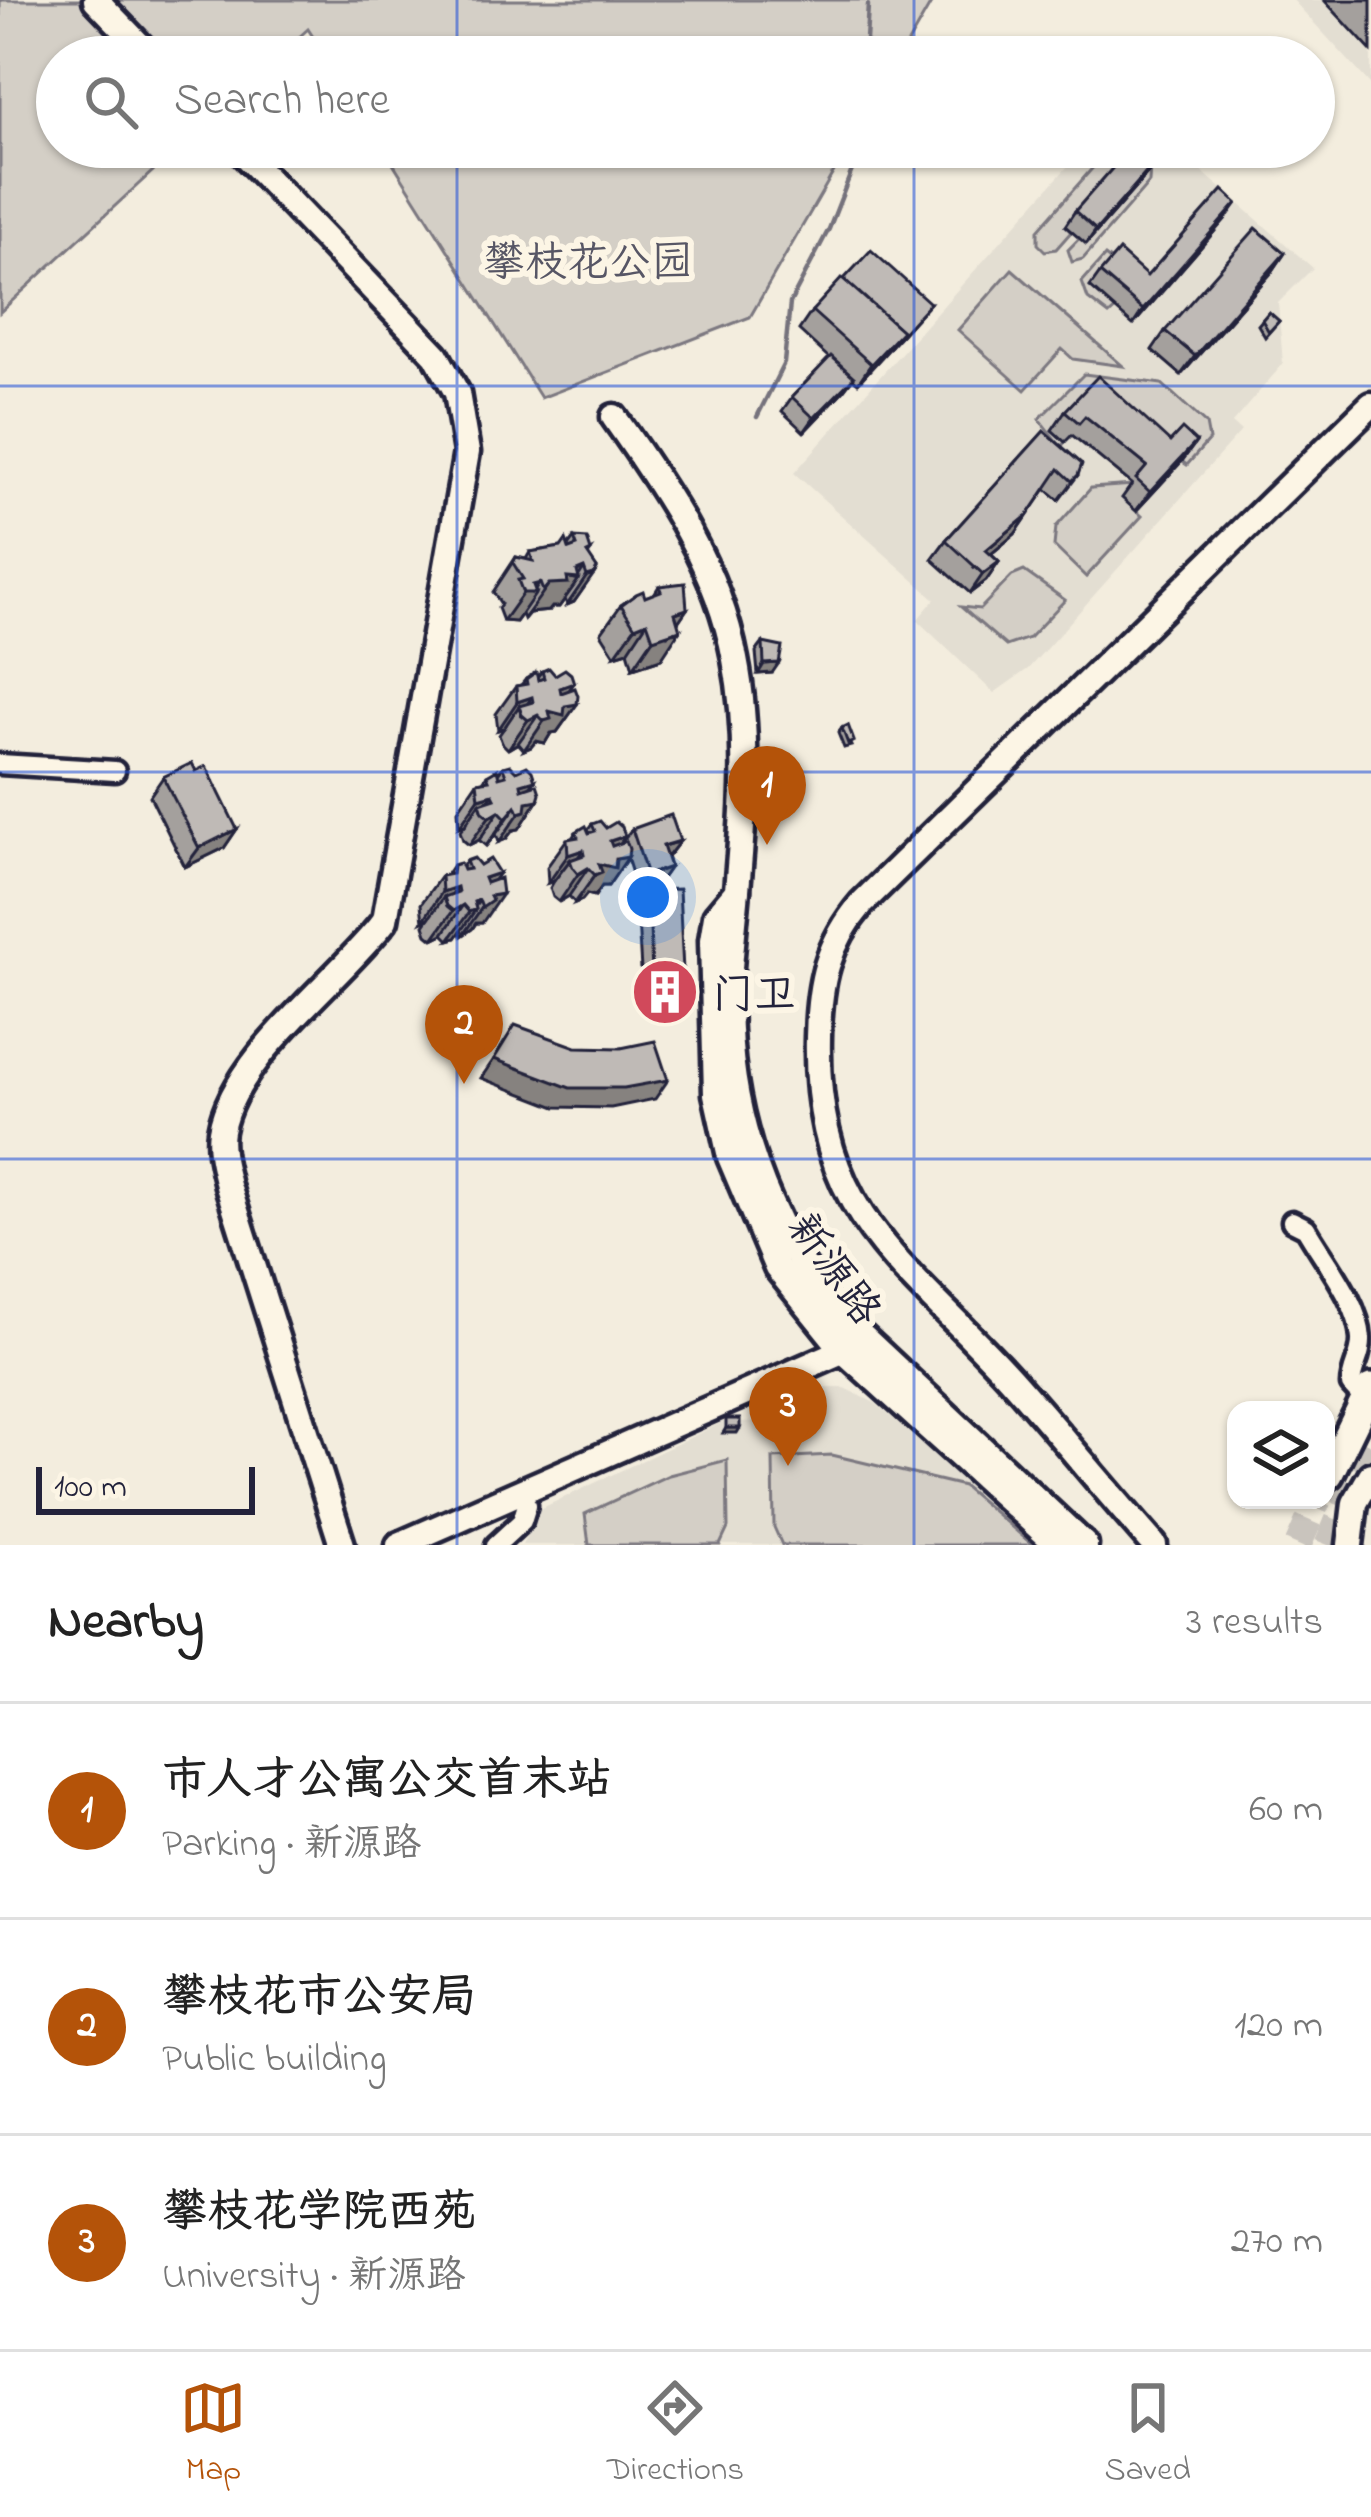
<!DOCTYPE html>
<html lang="en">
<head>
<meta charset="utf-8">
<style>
	body { margin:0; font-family:"Indie Flower","LXGW WenKai TC",sans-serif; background:#f2f2f2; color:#222 }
	.controls { position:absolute; right:36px; bottom:36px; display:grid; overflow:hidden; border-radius:24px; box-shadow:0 3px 9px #0004 }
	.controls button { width:108px; height:108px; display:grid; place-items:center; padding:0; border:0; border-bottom:3px solid #e0e0e0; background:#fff; color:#222; font:60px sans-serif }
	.scale { position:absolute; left:36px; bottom:30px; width:219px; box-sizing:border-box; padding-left:12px; border:6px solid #22223b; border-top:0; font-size:33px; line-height:42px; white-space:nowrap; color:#22223b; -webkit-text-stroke:9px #fcf5e5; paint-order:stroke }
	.you { position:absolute; left:648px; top:897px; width:42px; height:42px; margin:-30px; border:9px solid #fff; border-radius:50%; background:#1a73e8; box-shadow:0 0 0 18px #1a73e833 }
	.badge { display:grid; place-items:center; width:78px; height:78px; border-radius:50%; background:#b45309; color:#fff; font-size:39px; font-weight:700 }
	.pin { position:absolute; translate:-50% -99px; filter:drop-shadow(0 3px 6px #0008) }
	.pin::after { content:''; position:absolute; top:63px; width:42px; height:36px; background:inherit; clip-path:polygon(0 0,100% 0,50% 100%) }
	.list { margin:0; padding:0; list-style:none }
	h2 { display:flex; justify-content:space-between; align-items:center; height:156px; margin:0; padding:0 48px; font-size:51px }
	h2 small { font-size:39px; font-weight:400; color:#767676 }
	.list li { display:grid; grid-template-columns:78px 1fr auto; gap:36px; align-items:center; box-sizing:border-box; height:216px; padding:0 48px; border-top:3px solid #e0e0e0 }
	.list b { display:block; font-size:45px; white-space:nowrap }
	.list p { margin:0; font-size:39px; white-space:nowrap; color:#767676 }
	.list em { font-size:39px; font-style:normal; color:#767676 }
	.icon { flex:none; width:66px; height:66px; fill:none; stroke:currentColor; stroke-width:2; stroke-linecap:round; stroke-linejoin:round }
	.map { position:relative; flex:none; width:1371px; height:1545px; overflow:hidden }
	.search { position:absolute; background:#fff; box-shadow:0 3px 9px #0004; left:36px; right:36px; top:36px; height:132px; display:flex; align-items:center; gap:30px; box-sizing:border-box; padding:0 42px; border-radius:66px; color:#767676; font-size:45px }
	.sheet { height:804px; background:#fff }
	nav { display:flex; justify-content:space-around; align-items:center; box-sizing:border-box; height:168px; border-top:3px solid #e0e0e0; background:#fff; font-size:33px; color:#767676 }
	nav a { display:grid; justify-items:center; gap:6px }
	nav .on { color:#b45309 }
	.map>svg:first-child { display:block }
</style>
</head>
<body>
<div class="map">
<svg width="1371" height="1545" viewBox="0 0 1371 1545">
	<rect width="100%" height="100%" fill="#f3edde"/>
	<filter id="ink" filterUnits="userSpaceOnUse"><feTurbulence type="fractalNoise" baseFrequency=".00833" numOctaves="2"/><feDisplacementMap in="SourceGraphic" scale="24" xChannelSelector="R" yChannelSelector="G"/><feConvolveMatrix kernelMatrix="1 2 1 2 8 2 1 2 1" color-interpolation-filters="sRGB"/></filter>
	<g filter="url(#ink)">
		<g fill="#e3ded2">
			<path d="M1293,0h78v85z"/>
			<path d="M1085,147h89l139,121 -35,35 5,61 -51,59 9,8 -213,238 -34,24 -77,-73 18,-21 -141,-126z"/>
			<path d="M826,1387h16l33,16 165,142h-518l18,-36 183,-87 62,-1v-21z"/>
		</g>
		<g fill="#d4cfc6" stroke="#7b7880" stroke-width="3">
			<path d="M0,0h933l-33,57h-574l-18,-28 -31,28h-220v90h122l-179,165z"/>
			<path d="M383,147h465l-98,170 -209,81z"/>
			<path d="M1111,147l24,5 -70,74 6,6 -15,17 -11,2 -7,-7v-14z"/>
			<path d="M1150,166l-1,17 -66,76 -11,3 -4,-12z"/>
			<path d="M1105,256l37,29 -33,30 -21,-16 -6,-17z"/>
			<path d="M1012,269l111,97 -50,-7 -11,-10 -37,41 -67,-60z"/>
			<path d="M1084,374l78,10 44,40 3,16 -22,25 -102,-70 -32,36 12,11 -4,5 -22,-28z"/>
			<path d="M1134,485l-11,13 19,18 -56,61 -32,-31 2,-19 35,-39z"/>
			<path d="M1024,571l41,29 -36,38 -23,8 -45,-39 19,2 32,-33z"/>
			<path d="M832,1455l131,31 70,59h-251l-8,-18 -1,-69z"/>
			<path d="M727,1460l1,68 -8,17h-131l-4,-31 84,-39z"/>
		</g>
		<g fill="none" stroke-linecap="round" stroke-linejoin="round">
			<g stroke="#75727b" stroke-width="4.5">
				<path d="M865,57l3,-52"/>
				<path d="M757,417l27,-54 6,-60 39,-74 32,-82"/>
			</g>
			<g stroke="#c9c4bd" stroke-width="27" stroke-dasharray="27 14" stroke-linecap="butt">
				<path d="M1298,1545l20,-45"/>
				<path d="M1328,1545l43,-105"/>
			</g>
			<g stroke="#22223b" stroke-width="27">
				<g id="street">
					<path d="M0,764l115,7"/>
					<path d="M1292,1221l14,7c18,32 53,74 55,111 1,18 -10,29 -10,46l13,14"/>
					<path d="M496,1545l26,-24 5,-16"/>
				</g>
			</g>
			<g stroke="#22223b" stroke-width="33">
				<g id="secondary">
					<path d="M96,0l55,57"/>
					<path d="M237,147l199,208 21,38 10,59 -82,468c-46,61 -151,136 -164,211 -3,18 3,37 7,55l114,359"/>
					<path d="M614,417c53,75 104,150 121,242 20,102 3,206 -5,309 -10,125 28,241 102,340l253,237"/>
					<path d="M737,891l-21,25 -4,24 4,154 14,63 47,111 67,83 214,194"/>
					<path d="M399,1545l459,-201"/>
					<path d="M1154,1545c-48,-54 -94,-111 -143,-166 -108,-119 -197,-162 -193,-342 1,-54 9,-93 44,-134l509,-498"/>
					<path d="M1350,1545l5,-42 16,-28"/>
				</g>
			</g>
			<g stroke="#22223b" stroke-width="36">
				<path id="primary" d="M1329,1474l42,-86"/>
			</g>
			<use href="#street" stroke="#fcf5e5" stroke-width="18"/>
			<use href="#secondary" stroke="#fcf5e5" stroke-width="24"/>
			<use href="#primary" stroke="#fcf5e5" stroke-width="27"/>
		</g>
		<g fill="#a4a09d" stroke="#22223b" stroke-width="3">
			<path d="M1324,0h47v51z"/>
			<path d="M1148,173l-62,71 -21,-18 10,-15z"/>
			<path d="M1227,217l-94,108 -43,-38 10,-14 47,3z"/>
			<path d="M1285,253l-13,19 -91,103 -29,-25 13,-19z"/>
			<path d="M930,303l-72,80 -6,-5 -9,13 -39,41 -22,-21 10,-14 37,-39 -30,-28 13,-19z"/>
			<path d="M1269,312l10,9 -14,16 -7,-12z"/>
			<path d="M1065,411l105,31h26l-14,19 -46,50 -14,-13 10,-14 -60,-49 -7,7 -13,-12z"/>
			<path d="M1044,431l34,44 -19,25 -13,-11 -31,45 -24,20 8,8 -13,19 -16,12 -38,-34 14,-19z"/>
			<path d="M574,538l23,30 -23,34 -7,3 -2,-6 -6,8h-7l-3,4 -20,2 -5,6 -2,-5 -6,8 -13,-1 -5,-13 3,-4 -8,-12 23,-35 10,2 4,-7 38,-6z"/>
			<path d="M659,586l28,23 -9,13 -17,37 -28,9 -5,-17 -13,4 -14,-22 20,-28 33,-11z"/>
			<path d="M763,643l9,30 -14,1 -2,-22z"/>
			<path d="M542,671l32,12 -5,7 8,14 -20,28 -6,1 -6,10 -9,-2 -5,6 -7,3 -6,-7 -10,6 -6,-6 -3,-8 5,-7 -6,2 -2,-16 20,-28 5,-1 5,-6 11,-2z"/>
			<path d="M842,728l9,18 -7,2 -6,-15z"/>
			<path d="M503,767l32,13 -4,6 7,14 -19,29 -6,1 -7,9 -7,3 -3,-8 -10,12 -7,-6 -10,5 -6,-5 -3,-9 5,-6 -6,2 -1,-17 19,-28 6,-1 4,-6 11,-2z"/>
			<path d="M196,771l41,58 -13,19 -39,19 -35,-71 13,-19z"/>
			<path d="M592,824l33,12 -5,7 12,-14 48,12 -11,14 -2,1 3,11 -10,14 -23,8 -10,-31 -19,28h-6l-7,10 -8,-2 -5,6 -7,3 -6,-7 -10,6 -6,-5 -3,-9 4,-7 -6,2 -1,-16 20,-28 5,-1 4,-6 12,-2z"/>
			<path d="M466,861l28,19 -12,43h-6l-4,6 -10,7 -1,-5 -5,7 -7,2 -6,-6 -10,5 -6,-5 -3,-9 5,-7 -6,3 -2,-17 20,-28 5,-1 7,-10 9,2z"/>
			<path d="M655,890l21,91 1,12 -4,5 -15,1v-12h-16l-4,-68 7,-9v-5z"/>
		</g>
		<g fill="#86827f" stroke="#22223b" stroke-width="3">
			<path d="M1158,159l-10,14 -62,71 10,-14z"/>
			<path d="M1237,203l-10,14 -94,108 10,-15z"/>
			<path d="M1285,253l-13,19 -91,103 14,-19z"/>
			<path d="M902,331l-14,19 -30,33 13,-19z"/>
			<path d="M854,377l-11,14 -39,41 10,-14z"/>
			<path d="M1196,442l-14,19 -46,50 14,-19z"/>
			<path d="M1028,515l-13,19 -42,35 13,-19z"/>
			<path d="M591,551l-13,19 6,-2 -7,11h2l-20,28h-7l-3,4 -20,2 -5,6 25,-35 38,-31z"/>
			<path d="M999,562l-13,19 -16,12 13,-19z"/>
			<path d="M594,574l-20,28 -7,3 20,-29z"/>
			<path d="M540,583l-7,10h3l-20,29 -13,-1 20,-28 10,-8z"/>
			<path d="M687,609l-17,25 10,-4 -19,29 -28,9 20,-29 22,-26z"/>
			<path d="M647,622l-19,29 -13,4 20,-28z"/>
			<path d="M779,663l-7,10 -14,1 6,-10z"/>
			<path d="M574,683l-20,28 11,-5 12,-2 -20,28 -6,1 -6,10 -9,-2 -5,6 -7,3 20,-29 16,-33z"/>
			<path d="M532,697l-11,16 -2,-7 -15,22 -6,2 19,-28z"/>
			<path d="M538,715l-20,28 -10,6 20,-29z"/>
			<path d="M535,780l-39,54 -10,12 20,-28 15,-34z"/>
			<path d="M493,794l-11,15 -2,-6 -15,22 -6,2 20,-29z"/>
			<path d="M538,800l-19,29 -6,1 -7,9 -7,3 28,-40z"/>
			<path d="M499,811l-20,29 -10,5 20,-28z"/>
			<path d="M237,829l-13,19 -39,19 14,-19z"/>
			<path d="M625,836l-20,29 11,-6 12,-2 -20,29h-6l-7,10 -8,-2 -5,6 -7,3 20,-28 15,-34z"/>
			<path d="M680,841l-11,14 -16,6 10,-15z"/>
			<path d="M583,850l-11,16 -2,-6 -16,21 -6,2 20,-28z"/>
			<path d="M670,867l-10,14 -23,8 10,-14z"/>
			<path d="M588,868l-19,28 -10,6 19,-28z"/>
			<path d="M499,873l-27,38 4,-2 -20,29 -7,2 20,-28 15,-34z"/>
			<path d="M457,887l-11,16 -2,-6 -15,21 -6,3 19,-29z"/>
			<path d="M502,894l-20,29h-6l-4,6 -10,7 28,-40z"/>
			<path d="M463,905l-20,29 -10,5 20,-28z"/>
			<path d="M683,971l-10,15 -12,-4 -3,5h-16l10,-14z"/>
			<path d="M677,993l-4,5 -15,1 4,-5z"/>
			<path d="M494,1059l174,21 -13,19 -44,9 -55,-1 -75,-29z"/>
			<path d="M726,1428h14l-3,5h-14z"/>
			<path d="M772,1431h17l-4,5h-16z"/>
		</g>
		<g fill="#bfbab6" stroke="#22223b" stroke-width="3">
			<path d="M1131,147h13l14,12 -62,71 -21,-19z"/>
			<path d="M1223,190l14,13 -94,107 -43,-37 19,-22 28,25z"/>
			<path d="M1256,228l29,25 -90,103 -30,-25z"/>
			<path d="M871,250l59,53 -31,34 -1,-2 4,-4 -58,-52z"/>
			<path d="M842,278l60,53 -31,33 -59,-53z"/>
			<path d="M1269,312l10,9 -10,11 -7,-12z"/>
			<path d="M831,356l23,21 -40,41 -22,-21z"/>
			<path d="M1098,376l72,66 12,-13 14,13 -46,50 -14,-13 11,-13 -62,-50 -6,7 -14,-12z"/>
			<path d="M1044,431l38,33 -4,11 -6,6 -13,-12 -31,46 -42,35 13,12 -16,12 -37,-34z"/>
			<path d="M574,538l13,1 4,12 -4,2 10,15 -3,6 -7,2 -3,-8 -7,3 2,8 -12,-1 1,5 -19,1 -6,7 -3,-8 -7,2 3,8h-13l-5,-13 5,-1 -10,-16 3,-6 17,4 -3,-9 31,-5 5,-7 3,9 8,-3z"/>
			<path d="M685,583l2,26 -12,4 5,17 -27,9 -6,-17 -12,5 -14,-22 15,-11 7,-3 2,6 16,-6 -2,-5z"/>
			<path d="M763,643l19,4 -3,16 -15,1z"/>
			<path d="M549,668l6,7 10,-6 6,5 3,9 -14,5 1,5 14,-5 3,8 -1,8 -12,2 -1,9 -15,-4 2,8 -7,2 -6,-6 -10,5 -6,-5 -3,-9 14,-4 -1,-5 -15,5 -1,-16 11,-2 -1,-5 10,-7 2,8 6,-2 -2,-7z"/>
			<path d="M848,725l6,16 -6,3 -6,-16z"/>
			<path d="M192,763l4,8 10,-5 31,63 -38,19 -36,-71z"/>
			<path d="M510,765l6,6 11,-5 5,5 3,9 -14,4 1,5 15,-5 3,9 -2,7 -11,2 -1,9 -7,2 -3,-7 -10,12 -7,-7 -10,6 -6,-5 -3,-9 15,-5 -2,-4 -14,4 -2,-16 12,-2 -2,-5 10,-6 2,8 7,-2 -3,-8z"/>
			<path d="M671,815l9,26 -17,5 7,21 -23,8 -15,-46z"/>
			<path d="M600,821l6,7 10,-6 6,5 3,9 -15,5 2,5 14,-5 3,8 -1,8 -12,2 -1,9 -16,-4 3,8 -7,3 -7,-7 -10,6 -5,-6 -3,-8 14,-5 -1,-5 -15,5 -1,-16 11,-2 -2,-5 10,-6 3,7 6,-2 -3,-7z"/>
			<path d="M474,858l6,7 10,-6 9,14 -15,5 2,5 14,-5 2,16 -12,2 2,5 -10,7 -3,-8 -5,2 2,7 -7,3 -6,-7 -10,6 -6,-5 -3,-9 14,-5 -1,-5 -15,5 -1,-16 11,-2 1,-9 7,-2 3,7 6,-1 -3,-8z"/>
			<path d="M679,889l4,82 -31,2 -3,-68h7l-1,-15z"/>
			<path d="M676,981l1,12 -15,1 -1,-12z"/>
			<path d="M515,1025l61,22 45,1 34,-7 13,39 -44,8h-54l-76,-29z"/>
			<rect x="726" y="1419" width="14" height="9"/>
			<rect x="772" y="1419" width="17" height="12"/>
		</g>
	</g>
	<path fill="none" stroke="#1d4ed8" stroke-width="3" stroke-opacity="0.55" d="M457,0v57M914,0v57M457,147v1398M914,147v1398M0,386h1371M0,772h1371M0,1159h1371"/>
	<defs>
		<g id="building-disc" transform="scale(3.45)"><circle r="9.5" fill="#d1495b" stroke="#fcf5e5"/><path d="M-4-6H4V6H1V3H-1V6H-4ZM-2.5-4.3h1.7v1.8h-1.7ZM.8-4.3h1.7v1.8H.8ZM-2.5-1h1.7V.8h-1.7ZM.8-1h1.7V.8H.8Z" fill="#fff"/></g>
	</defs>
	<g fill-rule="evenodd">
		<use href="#building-disc" x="665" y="992"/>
	</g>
	<g text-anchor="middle" stroke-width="12" stroke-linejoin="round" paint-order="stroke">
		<g font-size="42" fill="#575665" stroke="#fcf5e5">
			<text x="588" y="275">攀枝花公园</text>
		</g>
		<g font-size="42" fill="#22223b" stroke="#fcf5e5" text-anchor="start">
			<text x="712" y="1007">门卫</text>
		</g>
		<g font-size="42" fill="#22223b" stroke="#fcf5e5">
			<text transform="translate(836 1268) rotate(54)" y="15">新源路</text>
		</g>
	</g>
</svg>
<div class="controls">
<button><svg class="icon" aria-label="layers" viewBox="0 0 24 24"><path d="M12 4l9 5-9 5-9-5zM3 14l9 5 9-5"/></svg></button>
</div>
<div class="scale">100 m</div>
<div class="you"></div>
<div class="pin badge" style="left:767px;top:845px">1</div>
<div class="pin badge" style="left:464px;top:1084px">2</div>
<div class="pin badge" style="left:788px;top:1466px">3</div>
<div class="search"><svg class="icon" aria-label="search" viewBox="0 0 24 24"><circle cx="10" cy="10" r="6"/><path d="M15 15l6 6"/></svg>Search here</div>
</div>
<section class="sheet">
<h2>Nearby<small>3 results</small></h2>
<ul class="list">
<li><span class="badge">1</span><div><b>市人才公寓公交首末站</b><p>Parking · 新源路</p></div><em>60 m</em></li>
<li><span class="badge">2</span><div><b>攀枝花市公安局</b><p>Public building</p></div><em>120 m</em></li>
<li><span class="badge">3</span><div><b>攀枝花学院西苑</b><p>University · 新源路</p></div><em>270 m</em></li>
</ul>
</section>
<nav>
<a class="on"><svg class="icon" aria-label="map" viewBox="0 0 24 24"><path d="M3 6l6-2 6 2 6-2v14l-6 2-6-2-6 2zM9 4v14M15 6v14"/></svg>Map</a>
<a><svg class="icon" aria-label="directions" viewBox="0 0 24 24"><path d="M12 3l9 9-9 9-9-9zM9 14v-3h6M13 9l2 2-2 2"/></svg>Directions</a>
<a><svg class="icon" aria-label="saved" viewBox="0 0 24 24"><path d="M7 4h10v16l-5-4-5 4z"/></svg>Saved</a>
</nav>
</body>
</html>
